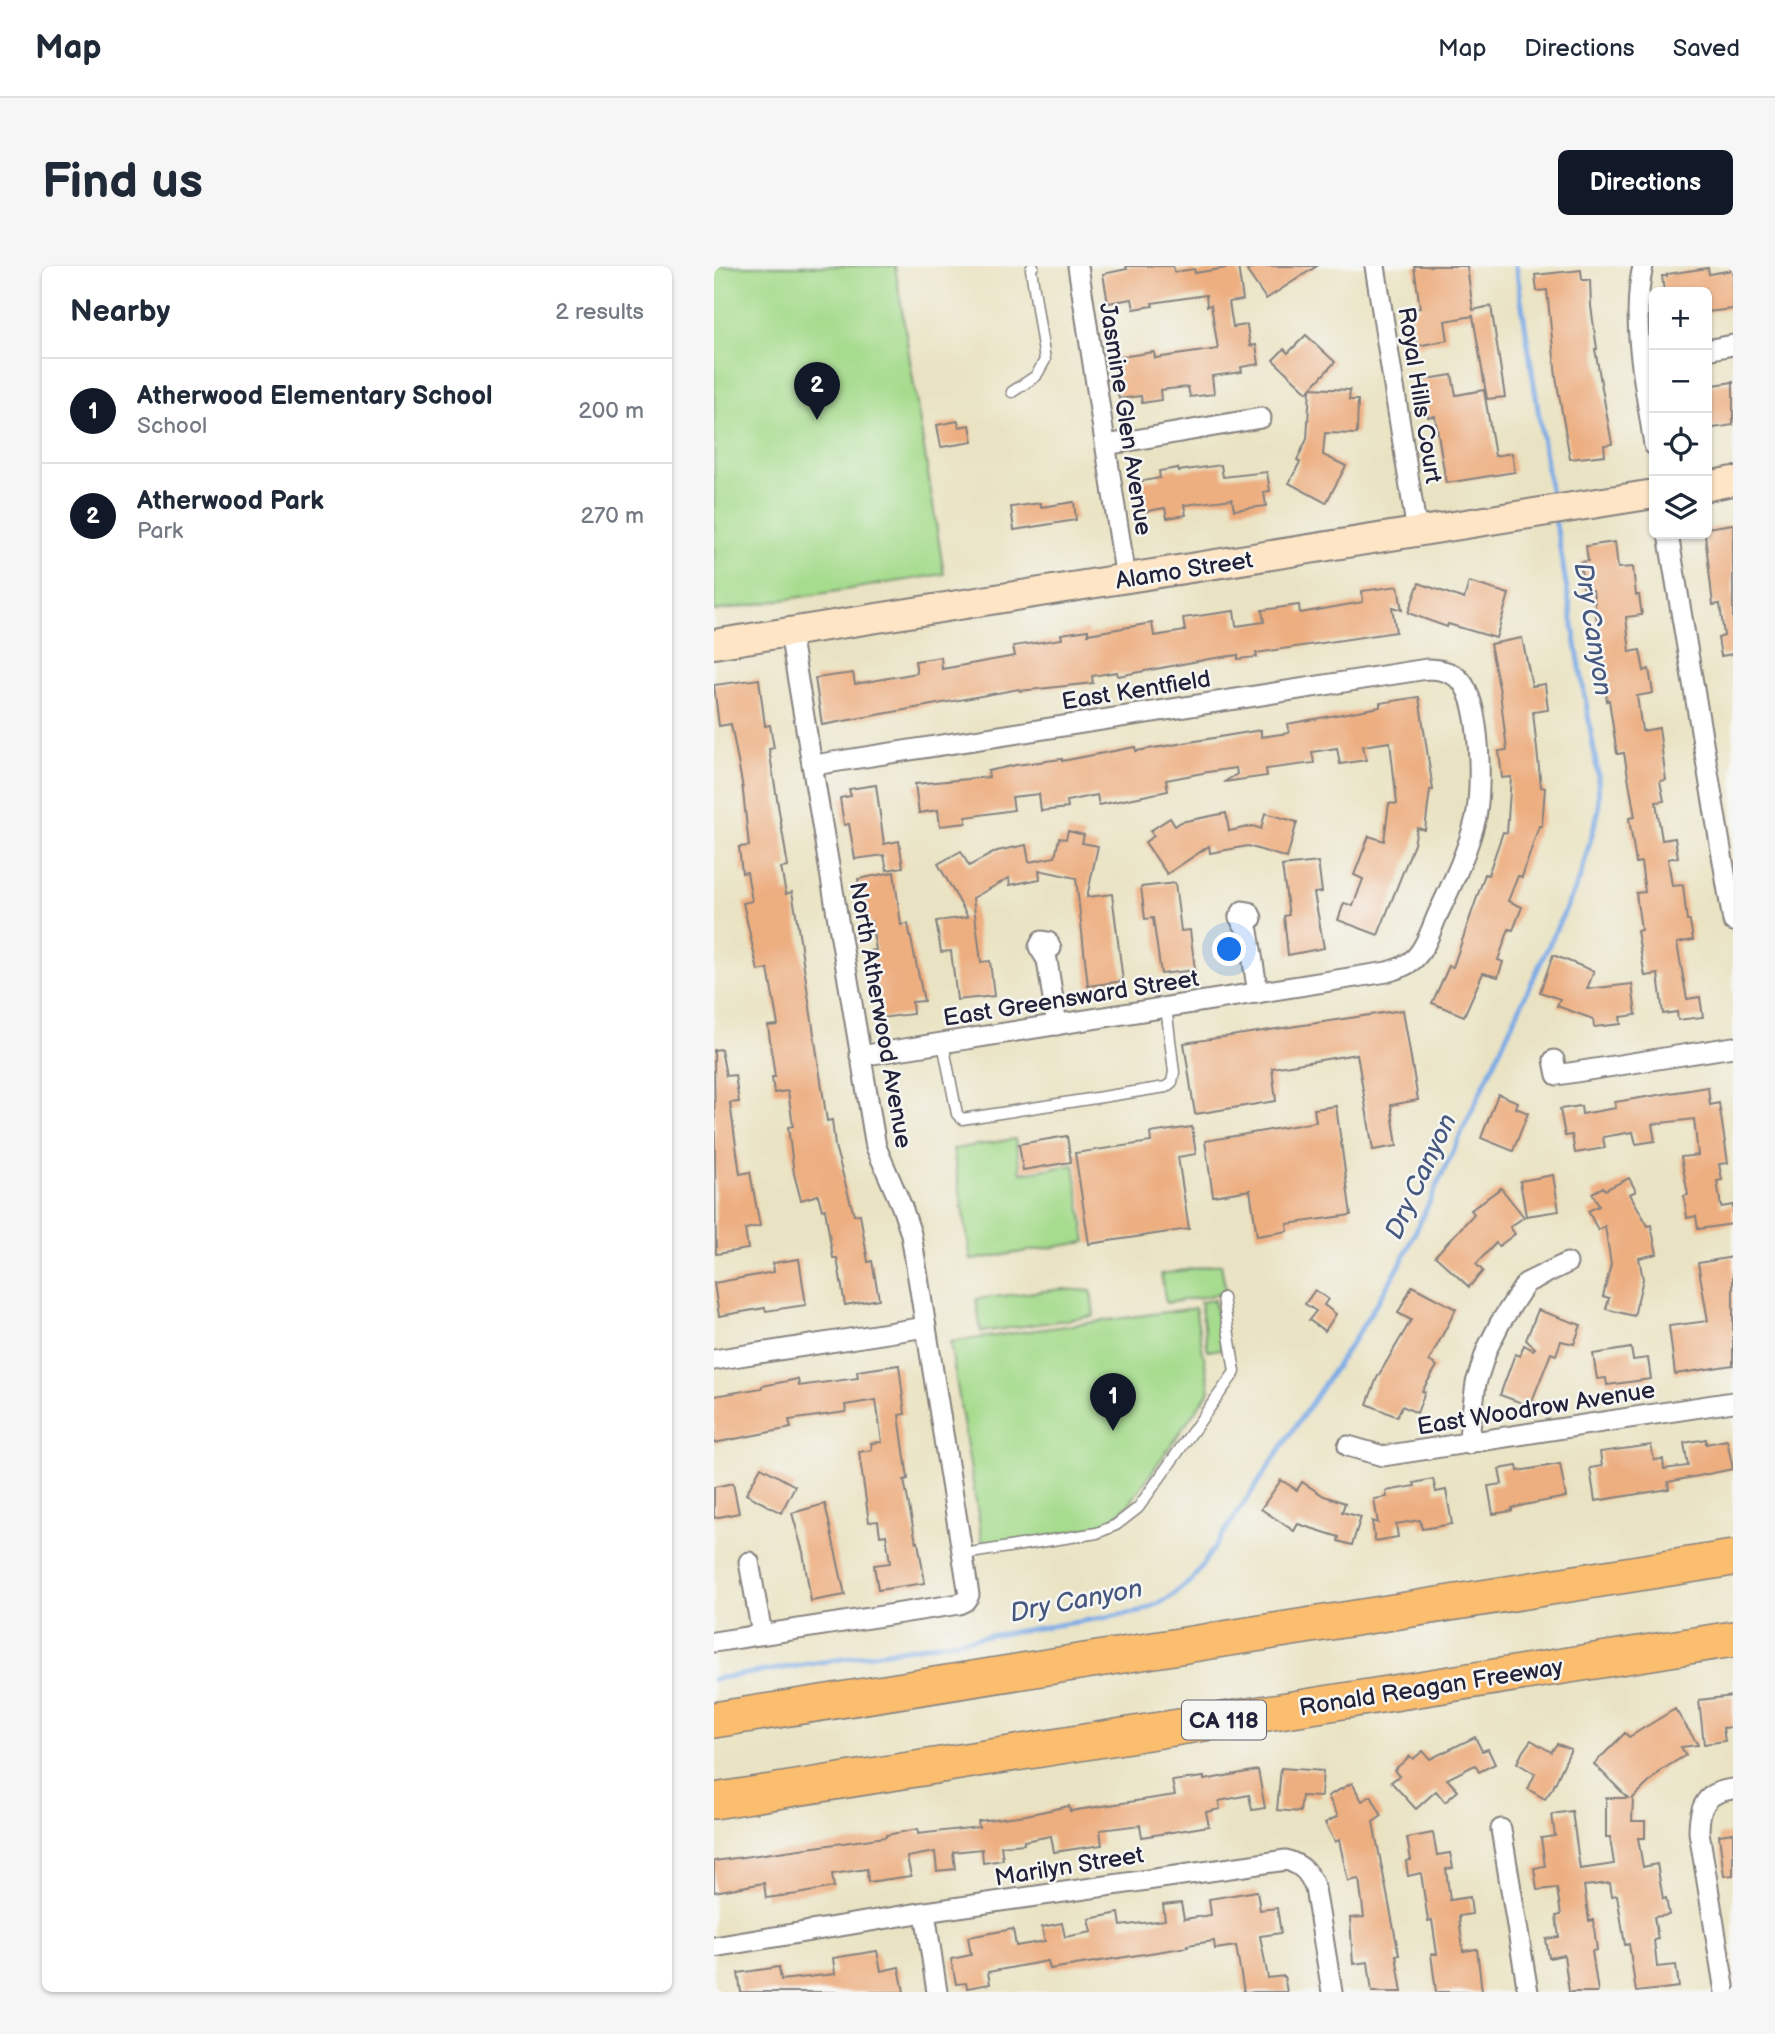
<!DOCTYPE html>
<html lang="en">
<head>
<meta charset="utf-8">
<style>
	body { margin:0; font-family:"Balsamiq Sans",sans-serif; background:#f6f6f7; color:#1f2937 }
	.controls { position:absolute; right:21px; top:21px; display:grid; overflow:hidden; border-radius:10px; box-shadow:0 2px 5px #0004 }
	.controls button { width:63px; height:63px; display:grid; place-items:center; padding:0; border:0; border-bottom:2px solid #e0e1e3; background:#fff; color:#1f2937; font:35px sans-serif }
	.you { position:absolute; left:516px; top:684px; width:24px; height:24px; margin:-18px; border:5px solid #fff; border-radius:50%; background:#1a73e8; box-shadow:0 0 0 10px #1a73e833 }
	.badge { display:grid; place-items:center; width:46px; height:46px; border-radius:50%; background:#111827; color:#fff; font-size:23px; font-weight:700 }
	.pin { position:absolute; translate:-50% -58px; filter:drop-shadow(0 2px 4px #0008) }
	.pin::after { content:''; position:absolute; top:37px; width:24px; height:21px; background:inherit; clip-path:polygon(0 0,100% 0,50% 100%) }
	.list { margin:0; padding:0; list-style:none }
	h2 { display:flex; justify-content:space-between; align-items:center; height:91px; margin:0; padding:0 28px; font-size:30px }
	h2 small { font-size:23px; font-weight:400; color:#747a83 }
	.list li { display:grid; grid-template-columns:46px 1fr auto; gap:21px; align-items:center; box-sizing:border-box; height:105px; padding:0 28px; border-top:2px solid #e0e1e3 }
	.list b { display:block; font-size:26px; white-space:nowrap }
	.list p { margin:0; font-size:23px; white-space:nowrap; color:#747a83 }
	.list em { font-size:23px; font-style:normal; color:#747a83 }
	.icon { flex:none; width:38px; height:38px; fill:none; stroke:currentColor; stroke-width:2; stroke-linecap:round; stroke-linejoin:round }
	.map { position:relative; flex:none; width:1019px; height:1726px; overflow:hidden; border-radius:10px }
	header { display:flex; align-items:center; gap:42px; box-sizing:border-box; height:98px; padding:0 35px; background:#fff; border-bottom:2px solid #e0e1e3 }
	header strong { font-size:33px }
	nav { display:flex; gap:38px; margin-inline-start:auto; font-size:24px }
	.intro { display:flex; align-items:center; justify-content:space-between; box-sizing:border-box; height:168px; padding:0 42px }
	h1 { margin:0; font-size:49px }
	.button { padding:18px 32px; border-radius:10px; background:#111827; color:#fff; font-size:24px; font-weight:700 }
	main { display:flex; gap:42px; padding:0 42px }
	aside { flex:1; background:#fff; border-radius:10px; box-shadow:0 2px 5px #0004 }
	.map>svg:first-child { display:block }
</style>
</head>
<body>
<header>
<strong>Map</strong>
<nav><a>Map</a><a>Directions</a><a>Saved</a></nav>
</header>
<div class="intro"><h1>Find us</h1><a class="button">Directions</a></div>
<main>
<aside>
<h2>Nearby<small>2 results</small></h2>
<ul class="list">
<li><span class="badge">1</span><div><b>Atherwood Elementary School</b><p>School</p></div><em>200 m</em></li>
<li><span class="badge">2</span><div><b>Atherwood Park</b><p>Park</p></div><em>270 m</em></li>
</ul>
</aside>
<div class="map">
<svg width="1019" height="1726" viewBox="0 0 1019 1726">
	<rect width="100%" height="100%" fill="#f6f6f2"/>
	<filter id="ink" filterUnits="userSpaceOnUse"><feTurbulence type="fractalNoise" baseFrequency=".0143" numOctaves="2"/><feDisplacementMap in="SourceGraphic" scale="14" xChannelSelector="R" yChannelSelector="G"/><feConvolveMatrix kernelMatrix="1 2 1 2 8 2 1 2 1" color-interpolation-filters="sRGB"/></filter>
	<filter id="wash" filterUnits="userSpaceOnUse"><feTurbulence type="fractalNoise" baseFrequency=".00686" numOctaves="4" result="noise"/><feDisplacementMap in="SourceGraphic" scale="28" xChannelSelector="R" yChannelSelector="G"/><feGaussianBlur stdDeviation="1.57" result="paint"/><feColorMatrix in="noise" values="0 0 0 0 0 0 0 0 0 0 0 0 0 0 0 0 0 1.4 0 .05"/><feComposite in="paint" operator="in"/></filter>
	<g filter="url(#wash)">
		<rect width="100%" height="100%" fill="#eae3c3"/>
		<g fill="#a6dc8d" stroke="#647f64" stroke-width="2">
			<path d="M0,0h181l49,308 -230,37z"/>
			<path d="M301,873l6,34 53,-8 12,77 -115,18 -18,-111z"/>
			<path d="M507,998l5,29 -60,10 -5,-29z"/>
			<path d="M348,1023l29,2 3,25 -113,16 -5,-33z"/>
			<path d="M500,1034l7,49 -13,2 -8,-49z"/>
			<path d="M481,1042l15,82 -81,114c-8,7 -15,15 -26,19 -37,14 -81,16 -120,22l-33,-203z"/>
		</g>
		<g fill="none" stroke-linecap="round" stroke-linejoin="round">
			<g stroke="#7baae5" stroke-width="5">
				<path d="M802,0l36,236"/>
				<path d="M0,1413l426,-67 28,-13 25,-20 166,-247 41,-67 180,-387 19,-69 -1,-34 -43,-257"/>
			</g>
		</g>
		<g id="blocks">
			<g fill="#edae80">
				<path d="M412,0h47l1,6 20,-3 1,4 43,-7 5,34 -14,2 4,25 14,-2 3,21 6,-1 3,19 -18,3 1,5 -30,4 2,18 -24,3 -2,-10 -28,3 1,10 -19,3 -1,-7 -22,3 -6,-41 41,-6 1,6 63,-9 -7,-44 -4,1 -1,-11 -54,8 1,3 -19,3 -2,-10 -24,4 -5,-29 24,-5z"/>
				<path d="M541,0h62l-51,33 -19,-28z"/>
				<path d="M700,0h53l6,44 18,-4 14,91 -18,2 -14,-83 -28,5 3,19 -31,6 -7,-36 10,-2z"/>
				<path d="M994,2l1,6 24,-4v39l-26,3v-20h-43l-2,-16h5v-2z"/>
				<path d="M867,4l1,10h8l1,26 6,43h-2l17,95 -8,1 1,10 -35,4 -14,-82 -9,-87 -10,1 -2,-16z"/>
				<path d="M592,69l29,27 -24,26 39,2 -1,10h9l-1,34 -32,-1 -2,22 23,11 -20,37 -37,-20 11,-21 -3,-2 10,-21 3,-50 -3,3 -34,-32 11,-11 4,4z"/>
				<path d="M738,109l4,20 28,-5 11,66 17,-3 3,19 -69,11 -11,-67 -7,1 -7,-37z"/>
				<path d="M1019,116v43l-26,4v-43z"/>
				<path d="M244,155l1,6 11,-2 3,17 -32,5 -4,-22z"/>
				<path d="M507,199l2,12 44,-5 3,19 -6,1 2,14 -32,4 -2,-11 -48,6 2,10 -19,3 -2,-10 -23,4 -5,-30 23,-4 -1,-7 19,-3v3z"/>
				<path d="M360,236l2,18 -62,10 -3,-23 30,-4v4z"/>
				<path d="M1019,258v130l-12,2 -3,-18 6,-2 -4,-32 -7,1 -8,-71 2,-6z"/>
				<path d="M901,276l3,26 15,-1 3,28h3l3,20 -16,2 4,35 10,-2 4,21 5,-2 4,24 -16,3 5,35 17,-3 7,52 -6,1 4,20 -8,1 6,38 13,-2 3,19 -10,2 4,27 11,-1 4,36h3l3,19 -16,3 10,56 13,-2 3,20 -25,3 -1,-8 -14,2 -5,-40 -13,2 -8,-45 4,-1 -5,-37 9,-1 -4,-30 -5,1 -7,-45 6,-1 -11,-64 -7,1 -8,-54 -2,1 -14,-111 -9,1 -4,-29 8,-1 -2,-15z"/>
				<path d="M755,316l40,12 -13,44 -48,-14 -1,3 -39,-14 11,-30 45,16z"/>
				<path d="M684,320l4,24 -10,-3 4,25 -140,21 1,4 -19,2v-4l-29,4 -91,17 -1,-4 -25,4 1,7 -73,8 -1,-2 -197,36 -7,-47 38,-5 2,11 62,-11 -2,-12 26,-4 1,12 73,-13 -2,-10 49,-7 -1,-5 27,-4v4l64,-11 2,13 31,-5 -2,-13 51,-7 2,15 28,-4 -2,-12 37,-5 1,8 63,-11 -1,-11z"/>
				<path d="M808,372l10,48 13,-2 3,26 -15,2 8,75 4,1 -3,38h-3l-17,51 -4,-1 -10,25 14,6 -9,23 -4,-1 -11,31 5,2 -5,15 -15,-4 -19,43 -32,-13 17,-37 4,1 32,-93 3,1 15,-43 4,1 4,-56 -9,1 -3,-27 8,-1 -7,-58 -10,-48z"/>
				<path d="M45,413l6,47 5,-1 4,23 -5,1 19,118 -7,1 5,26 6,-2 4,22 31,207 5,-1 3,26 19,69 6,-1 8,48 4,-1 7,38 -34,6 -8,-47h-4l-8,-49 -3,1 -4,-15 -17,5 -7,-26 -6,-47 5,-1 -5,-35 -14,2 -2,-16h3l-7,-51 10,-1 -10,-56 -10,2 -15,-68 9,-2 -5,-29 -5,1 -3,-26 10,-1 -7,-63 -11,-59 -12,2 -5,-41z"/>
				<path d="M705,431l14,93h-3l-5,40 -8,-2 -3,16 -36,91 -40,-15 6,-17 9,3 10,-27 -9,-4 15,-39 15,5 5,-38 8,1 -7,-62 -27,4 3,14 -26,4 -3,-16 -25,4 2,11 -48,6 1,7 -43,6 13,-8 -1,-6 -28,4 -42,8 2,11 -69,14 -2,-10 -30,6 1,7 -27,3 -2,-17 -27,3 2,13 -48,7v6l-26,3 -2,-16 -19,3 -4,-29 74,-7 -1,-6 28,-6 46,-6v2l73,-14 1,4 125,-21v7l28,-4 -2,-9 93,-17v-4z"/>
				<path d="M162,519l8,59 15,-3 4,26 -16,3 -3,-15 -29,4 -6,-35 -5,1 -4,-27 11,-2 -2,-7z"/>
				<path d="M512,547l3,18 24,-5 8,3 4,-16 32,9 -10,36 -39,-12 -38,7 -1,-7 -42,28 -22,-32 9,-6 -4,-5 20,-13 5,8 6,-4z"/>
				<path d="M354,565l16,4 -2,8 16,3 -11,51 25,-3 11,87 -35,5 -12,-108 -37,-8 1,9 -30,6 -1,-7 -36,20 8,64 9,-1 4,35 -37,4 -6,-49 -10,1 -5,-31 32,-4 -30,-53 23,-13 8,15 28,-15 29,-6 3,17 26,-5 4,-19 7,1z"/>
				<path d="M604,596l4,30 -8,1 10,55 -36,7 -4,-39 5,-1 -7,-49z"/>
				<path d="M180,606l7,53 7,-1 16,77 -12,1 1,12 -32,4 -12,-67 7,-1 -5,-29 -7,2 -6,-44z"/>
				<path d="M461,617l6,48 9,-1 5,40 -34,4 -8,-56 -8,1 -4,-32z"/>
				<path d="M839,689l41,16 -7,18 45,-5 4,31 -16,2 1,7 -27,3 -1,-8 -36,-13 3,-7 -20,-7z"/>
				<path d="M689,744l15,90 -27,5 6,41 -24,4 -16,-96 -85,14 4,33 -81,13 -11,-71z"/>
				<path d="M7,783l5,27 9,-1 4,27 -9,1 10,71 10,-2 10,54 -15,3 3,20 -32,5 -2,-204z"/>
				<path d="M994,821l2,18 9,-2 9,60 -9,1 3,16 -5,1 4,26 12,-2v19l-35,5 -2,-13 -9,2 -3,-22 4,-1 -7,-38 17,-2 -4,-36 -42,5 3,17 -19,3 -3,-12 -30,5 2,11 -30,5 -3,-18 -7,1 -5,-27 21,-3 1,8 34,-6 -1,-6z"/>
				<path d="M784,828l20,8 -2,6 12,5 -15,38 -32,-13z"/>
				<path d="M622,840l15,109 -64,9 1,7 -31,5 -7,-46 -37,6 -8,-55 111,-19 -2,-13z"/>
				<path d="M478,861l4,27 -18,3 11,72 -100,15 -14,-91 76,-11 -1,-9z"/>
				<path d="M353,870l4,26 -48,8 -4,-26z"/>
				<path d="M839,909l6,36 -33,5 -6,-35z"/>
				<path d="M915,912l7,13 -6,3 18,32 3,-1 6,29 -18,4 4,21 -9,37 -28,-7 3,-11 -6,-2 8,-32 -6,-38 -7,4 -10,-19 11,-5 -7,-13 11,-6 2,3z"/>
				<path d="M787,922l23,29 -14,10 5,7 -16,12 -3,-3 -20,21 7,7 -14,16 -34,-31 39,-42 -3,-4z"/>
				<path d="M1019,991v108l-58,9 -6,-48 39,-5 -10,-58z"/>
				<path d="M85,993l7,46 -40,6 -1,-3 -46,8 -5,-33 60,-11 -1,-9z"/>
				<path d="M698,1020l44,23 -27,52 8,5 -15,25 3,1 -8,21 -15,-7 -5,11 -30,-13 10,-26 34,-58 -13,-7z"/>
				<path d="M601,1024l13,9 -4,6 12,9 -11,17 -16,-11 7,-9 -11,-7z"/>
				<path d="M824,1044l43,15 -7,19 -13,-3 -5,14 -5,-2 -21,53 -30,-11 15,-41 5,2 4,-11 9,5 2,-2 -9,-8z"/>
				<path d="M917,1082l2,12 15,-2 3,21 -44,6 -1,-7 -9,1 -4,-25z"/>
				<path d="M185,1099l6,49 -6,1 9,64 -4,1 12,62h2l7,41 -47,7 -4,-25 16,-2 -4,-28 -6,1 -2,-15 -9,1 -10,-70 13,-2 -1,-7 11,-1 -6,-42 -31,5 1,7 -57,8 2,8 -77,15v-47l48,-8v-2l36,-7 1,7 59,-8 -1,-7z"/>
				<path d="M992,1173v5l21,-4 6,29 -65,13 1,7 -74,12 -5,-33 12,-2 -2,-14 51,-7 3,15 9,-1 1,10 24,-3 -4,-23z"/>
				<path d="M846,1198l6,33 -42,8 -12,3v3l-19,3 -5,-28 14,-2 -3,-15 18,-3 1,5z"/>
				<path d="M47,1201l34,19 -14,27 -35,-19z"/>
				<path d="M719,1213l3,13 10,-2 6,34 -30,5 -2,-9 -24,4 2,13 -23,4 -3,-20 6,2 -4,-24 13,-2 -1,-6 29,-5 -1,-3z"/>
				<path d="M567,1214l16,10 5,-8 22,14 21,7 -3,9 19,5 -9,28 -14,-4 1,-4 -41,-13 -4,7 -33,-22z"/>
				<path d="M19,1217l6,30 -25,5v-31z"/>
				<path d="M111,1238l20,91 -34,6 -8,-49 -11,-39z"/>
				<path d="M1019,1430v31l-10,1 2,13 -21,3 -5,-44z"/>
				<path d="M961,1443l23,36 -17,2 5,8 -23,14 -30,29 -1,23h13v17h-7l5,29 14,-3 6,35 3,-1 3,17 -15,2 4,22 -4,1 3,27 19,-2 3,22 -43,5 -7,-48 -4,1 -8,-50 -5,1 -2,-13 -26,3 5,35 4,-1 4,30 -5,1 6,41h-29l-5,-37 -15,3 -3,-19 13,-2 -3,-21 5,-1 -4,-27 -20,2 -3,-22 11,-2 -4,-28 14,-2 -3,-22 20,-3 8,58 34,-5 -4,-27h-4v-39h22l-34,-34 31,-31 4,4z"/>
				<path d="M761,1471l7,14 6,-2 7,15 -16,8 -4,-7 -28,14 11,12 -13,11 -9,-11 -20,18 -25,-27 8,-6 -5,-6 16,-14 3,3 10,-8 7,8z"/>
				<path d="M817,1474l20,12 6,-8 14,5 -18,39 -8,11 -17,-10 7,-15 -18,-11 6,-12z"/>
				<path d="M567,1502l42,3 -2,26 -19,-1 -2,16 -23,-2z"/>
				<path d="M544,1504l7,38 -13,2 -3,-15 -30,6 1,8 -14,3 3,14 -67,11 -2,-12 -40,5 2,15 -48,7 -3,-16 -27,5v3l-23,2 2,14 -20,3 -1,-14 -29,3 2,17 -18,2 -2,-19 -28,5 4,19 -43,6 -1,-13 -35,5 2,13 -36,7 -32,4 -2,-15 -50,9v-31l172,-24v-2l32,-6v5l61,-7 -1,-6 48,-6 43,-9 1,5 105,-16 -3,-14 32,-4v3z"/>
				<path d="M638,1517l10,18 9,-5 11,20 -9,6 26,133h-3l6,37h-30l-4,-30 -15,2 -3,-46 14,-1 -5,-38 -11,2 -9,-41 -4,2 -10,-19 13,-7 -10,-20z"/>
				<path d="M719,1567l4,22 13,-2 3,15 -7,1 4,31 20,-3 2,17 -13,2 4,35 14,-2 5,43h-46l-5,-38h6l-5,-34 -4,1 -7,-48 -13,3 -2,-15 5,-1 -4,-22z"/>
				<path d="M1019,1567v42l-9,1 -5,-41z"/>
				<path d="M543,1625l3,19 17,-2 4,25 -21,3 8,42 16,-2 3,16h-43l-8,-46 -21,3 -1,-8 -27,4 1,2 -138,22 -2,-8 -60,11 2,12 -23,4 -1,-5 -10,1 -5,-25 20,-4 -3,-18 45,-8 3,17 29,-5 -3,-14 20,-4 3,14 27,-5 -3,-13 30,-6 2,13 44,-6 -2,-15 18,-2 3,16 27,-4 -2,-16z"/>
				<path d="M163,1685l4,20 18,-4 5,25h-163l-3,-19 41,-6 2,13 54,-6 -2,-16z"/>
			</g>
		</g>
	</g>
	<g filter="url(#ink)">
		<use href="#blocks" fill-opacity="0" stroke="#86827f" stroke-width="2"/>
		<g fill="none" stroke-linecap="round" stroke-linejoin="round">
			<g stroke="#86827f" stroke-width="13">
				<g id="service">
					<path d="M298,126l24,-16 9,-16 -14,-91 2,-3"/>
					<path d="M229,777l14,71 5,5 204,-32 6,-5 2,-10 -8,-65"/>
					<path d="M250,1288l133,-21 19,-8 22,-17 97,-136 -12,-74"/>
				</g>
			</g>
			<g stroke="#86827f" stroke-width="23">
				<g id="minor">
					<path d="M364,0l48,313"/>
					<path d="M661,0l42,266"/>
					<path d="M929,0c-13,57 3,122 11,179"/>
					<path d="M993,84l26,-5"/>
					<path d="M392,179l155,-27"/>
					<path d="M954,268l65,387"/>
					<path d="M100,499l613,-96c13,0 25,2 34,12 20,23 21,106 15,136 -8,34 -24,67 -39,99 -6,14 -11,31 -22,42 -8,8 -18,11 -28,14l-527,84"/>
					<path d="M538,652l-3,-6 -6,-1 -4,6 9,14 10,62"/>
					<path d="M337,682l-3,-6 -6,-1 -3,6 8,13 10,65"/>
					<path d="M840,794l3,15 176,-28"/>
					<path d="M0,1094l212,-33"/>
					<path d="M754,1178l8,-61 11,-34 13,-26 26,-40 41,-20"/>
					<path d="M634,1180l35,10 350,-54"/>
					<path d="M35,1296l13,72"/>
					<path d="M0,1376l245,-38 6,-3 4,-6 -58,-361 -9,-27 -26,-60 -86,-514"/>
					<path d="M787,1563l27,163"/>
					<path d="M211,1646l12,80"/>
					<path d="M0,1681l211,-35 361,-52c16,5 23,12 29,28l17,104"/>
					<path d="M1011,1726l-26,-160c0,-26 7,-40 34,-43"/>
				</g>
			</g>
			<g stroke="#86827f" stroke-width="32">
				<g id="secondary">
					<path d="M993,220l26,-5"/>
					<path d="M0,378l940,-150"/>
				</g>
			</g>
			<g stroke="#86827f" stroke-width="38">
				<g id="motorway">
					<path d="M0,1454l1019,-162"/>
					<path d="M0,1535l1019,-162"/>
				</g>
			</g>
			<use href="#service" stroke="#fff" stroke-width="10"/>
			<use href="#minor" stroke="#fff" stroke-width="19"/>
			<use href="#secondary" stroke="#fde5c5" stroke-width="28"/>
			<use href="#motorway" stroke="#fbbd6e" stroke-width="35"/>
		</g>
	</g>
	<g text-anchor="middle" stroke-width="5" stroke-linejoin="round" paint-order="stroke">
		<rect fill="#f6f6f2" stroke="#626272" stroke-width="2" x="468" y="1434.5" width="84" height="39" rx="5"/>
		<g font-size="23" font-weight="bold" fill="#22223b">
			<text x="510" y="1462">CA 118</text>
		</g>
		<g font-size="24" fill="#22223b" stroke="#f6f6f2">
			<text transform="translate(706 129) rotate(81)" y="8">Royal Hills Court</text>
			<text transform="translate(412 153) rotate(81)" y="8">Jasmine Glen Avenue</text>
			<text transform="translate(470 304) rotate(-9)" y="8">Alamo Street</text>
			<text transform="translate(422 424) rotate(-9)" y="8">East Kentfield</text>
			<text transform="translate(357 732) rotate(-9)" y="8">East Greensward Street</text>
			<text transform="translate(167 749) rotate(80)" y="8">North Atherwood Avenue</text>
			<text transform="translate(822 1142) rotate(-9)" y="8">East Woodrow Avenue</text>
			<text transform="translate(717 1421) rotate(-9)" y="8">Ronald Reagan Freeway</text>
			<text transform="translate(355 1600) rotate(-9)" y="8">Marilyn Street</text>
		</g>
		<g font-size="26" font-style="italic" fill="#46587f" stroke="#f6f6f2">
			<text transform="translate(880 363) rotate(81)" y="9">Dry Canyon</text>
			<text transform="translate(706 910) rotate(-65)" y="9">Dry Canyon</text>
			<text transform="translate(362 1334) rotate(-11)" y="9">Dry Canyon</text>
		</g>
	</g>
</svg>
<div class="controls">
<button>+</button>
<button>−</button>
<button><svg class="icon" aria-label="locate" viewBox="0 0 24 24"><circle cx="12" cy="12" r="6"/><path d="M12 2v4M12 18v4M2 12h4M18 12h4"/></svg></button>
<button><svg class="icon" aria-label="layers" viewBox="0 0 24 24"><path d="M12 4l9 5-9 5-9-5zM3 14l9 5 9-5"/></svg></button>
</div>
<div class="you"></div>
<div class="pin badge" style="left:399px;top:1165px">1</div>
<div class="pin badge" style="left:103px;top:154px">2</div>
</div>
</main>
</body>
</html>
